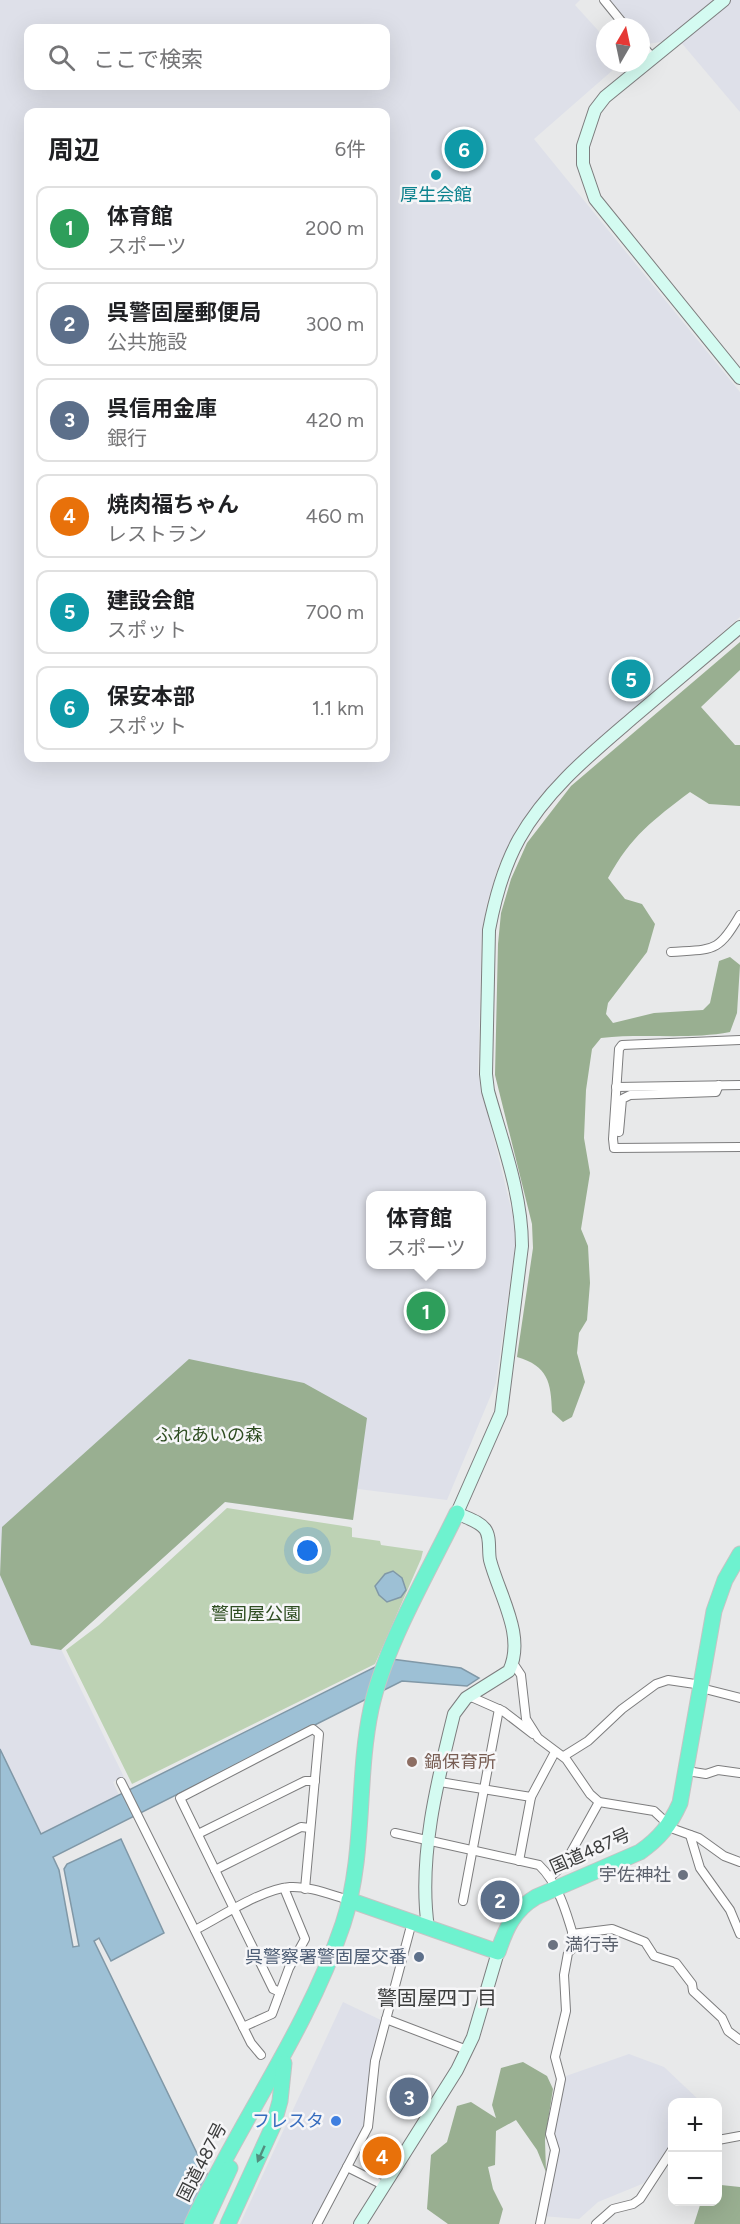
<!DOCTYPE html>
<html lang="ja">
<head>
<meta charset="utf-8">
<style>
	body { margin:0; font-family:Figtree,"Noto Sans JP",sans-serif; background:#f6f6f6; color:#202124 }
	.controls { position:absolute; right:18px; bottom:18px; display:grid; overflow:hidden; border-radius:12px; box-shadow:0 6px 24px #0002 }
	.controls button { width:54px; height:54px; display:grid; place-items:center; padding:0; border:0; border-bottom:2px solid #e0e0e0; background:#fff; color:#202124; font:30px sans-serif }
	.compass { position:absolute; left:596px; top:18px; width:54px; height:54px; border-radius:50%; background:#fff; box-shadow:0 6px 24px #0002; rotate:9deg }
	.you { position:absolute; left:308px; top:1551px; width:21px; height:21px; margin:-15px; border:4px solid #fff; border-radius:50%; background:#1a73e8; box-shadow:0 0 0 9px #1a73e833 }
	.badge { display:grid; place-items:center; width:39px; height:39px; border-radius:50%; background:#b45309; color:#fff; font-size:20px; font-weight:700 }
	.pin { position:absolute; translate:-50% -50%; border:3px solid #fff; box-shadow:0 2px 6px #0006 }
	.popup { position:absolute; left:366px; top:1191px; width:120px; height:78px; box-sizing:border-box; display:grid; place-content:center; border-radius:12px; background:#fff; filter:drop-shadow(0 2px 4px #0005); font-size:20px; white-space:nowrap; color:#757577 }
	.popup b { font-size:22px; color:#202124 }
	.popup::after { content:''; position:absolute; left:50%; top:100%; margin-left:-12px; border:12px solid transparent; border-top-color:#fff }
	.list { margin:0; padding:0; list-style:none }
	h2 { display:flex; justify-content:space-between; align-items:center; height:78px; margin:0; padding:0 24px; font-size:26px }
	h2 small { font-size:20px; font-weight:400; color:#757577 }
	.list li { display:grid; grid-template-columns:39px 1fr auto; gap:18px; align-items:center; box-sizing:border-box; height:84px; margin:0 12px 12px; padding:0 12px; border:2px solid #e0e0e0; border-radius:12px }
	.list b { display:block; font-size:22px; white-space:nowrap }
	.list p { margin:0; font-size:20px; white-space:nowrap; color:#757577 }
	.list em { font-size:20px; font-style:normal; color:#757577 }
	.icon { flex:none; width:33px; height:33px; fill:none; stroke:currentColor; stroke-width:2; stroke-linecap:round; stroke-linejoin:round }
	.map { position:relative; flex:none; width:740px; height:2224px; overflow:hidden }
	.search { position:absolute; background:#fff; box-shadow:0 6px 24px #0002; left:24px; top:24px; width:366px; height:66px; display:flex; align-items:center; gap:15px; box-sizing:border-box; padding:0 21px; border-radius:12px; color:#757577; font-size:22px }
	.panel { position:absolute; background:#fff; box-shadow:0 6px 24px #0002; left:24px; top:108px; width:366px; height:654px; border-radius:12px }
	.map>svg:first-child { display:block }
</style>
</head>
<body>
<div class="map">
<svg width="740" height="2224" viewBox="0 0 740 2224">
	<rect width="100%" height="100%" fill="#e8e9ea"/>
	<g fill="#dee0e9" fill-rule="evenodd">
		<path d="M0,0h580l-5,5 30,33v25h16l-87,76 206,253v225l-177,154 -21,23 -25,34 -19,39 -11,36 -5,28 -4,142 39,160 -21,150 -49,117 -89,-11 -5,31 -128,-18 -164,147 63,128 -11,5 6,13 -78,39 -41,-85zM28,28h358v58h-358zM28,112h358v646h-358zM370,1196h112v68h-112z"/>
		<path d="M610,0h130v112l-66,-78 -13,8 -14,2 -6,-8v-9h-8z"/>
		<path d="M343,2002l40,19 -18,107 -51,96h-74z"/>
		<path d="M629,2054l35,13 37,35h-29v49l-12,19 -18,14 -44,18 -19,17 -37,-3 8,-38 9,-83 7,-19z"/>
	</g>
	<path fill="#bdd2b4" d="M227,1508l123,19 2,1v9l28,4 1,4 42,6 -2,8 -46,105 -243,120 -66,-134 33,-25z"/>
	<g fill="#99af91">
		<path d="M740,642v28l-39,37 34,38h5v61l-31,-2 -19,-12c-37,28 -59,44 -82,86l17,21 17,5 13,20 -8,28 -39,51 -2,11 7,9 41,-10 49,-3 7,-7 9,-42 11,-4 10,8 -3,48 -7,19c-41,8 -86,1 -129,6l-9,11 -6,41 -2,48 6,35 -9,56 7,17 2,37 -3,37 -8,13 -2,20 8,29 -13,35 -9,5 -11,-10c-1,-30 -4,-46 -35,-55l16,-109 -1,-24 -37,-149 3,-131 3,-31 10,-34 16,-36 44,-57z"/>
		<path d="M189,1359l115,24 63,35 -14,102 -128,-18 -164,148 -30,-5 -31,-70 2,-48z"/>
		<path d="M523,2062l24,14 6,13 -8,51 1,32 -9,-22 -21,-30 -20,11 -1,34 -7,2 5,22 10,20 -4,15h-51l-21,-15 4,-54 16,-13 10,-36 14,-4 25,16 -4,-13 9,-37z"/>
		<path d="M721,2185l19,2v37h-46l7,-22h17v-16z"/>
	</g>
	<g fill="#9dc0d5" stroke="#8098a7" stroke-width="1.5">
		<path d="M393,1571l9,7 4,12 -5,7 -14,5 -8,-7 -4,-9 10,-12z"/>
		<path d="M391,1659l70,9 18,10 -12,8 -65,-5 -349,176 6,13 14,77 6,-1 -15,-77 3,-5 54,-25 43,94 -53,28 -12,-23 -5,3 114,235 -24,48h-184v-475l41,85z"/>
	</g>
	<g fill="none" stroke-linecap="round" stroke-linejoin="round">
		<g stroke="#7d7d7e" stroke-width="10">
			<g id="street">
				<path d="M604,0l22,27"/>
				<path d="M641,44l12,14"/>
				<path d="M671,952c43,-3 47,1 69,-37"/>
				<path d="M740,1040l-118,5 -3,4 -6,90 1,9 126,-1"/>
				<path d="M616,1087l124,-2"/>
				<path d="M619,1132l3,-33 8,-4 86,-3 3,-7"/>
				<path d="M513,1663l8,12 5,44 12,19 28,21 24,35 9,8 55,9 15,14"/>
				<path d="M701,1688l39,10"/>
				<path d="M469,1696l34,15 30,23"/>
				<path d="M564,1756l24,-15 34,-32 34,-25 12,-4 34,5"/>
				<path d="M687,1771l19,3 12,-4 22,3"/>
				<path d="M121,1782l130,261 10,12"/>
				<path d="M440,1782l91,15"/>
				<path d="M668,1827l31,11 25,18 16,6"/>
				<path d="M395,1833l144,32c21,20 29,53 37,80l-8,8 -4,22 2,36 -11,46 6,22 -11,55 5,16 -15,74"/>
				<path d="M198,1834l107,-53h10"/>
				<path d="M690,1835l10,33 30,42 10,24"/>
				<path d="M519,1861l12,-64 24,-45"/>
				<path d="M215,1870l86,-43 9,1"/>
				<path d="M551,1876l13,-11 35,-63"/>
				<path d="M463,1901l36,-192"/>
				<path d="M197,1929c25,-13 65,-40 93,-42 19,-1 41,8 59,13"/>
				<path d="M572,1934l40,-5 33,13 9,14 22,7 16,21 1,7 29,27 6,13 12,9"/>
				<path d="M280,1992l-7,-3 -93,-191 133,-69 6,5 -14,155"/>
				<path d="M386,2019l81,31"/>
				<path d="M243,2027l29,-13 17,-46 16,-29 -21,-51"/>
				<path d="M718,2140l22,-4"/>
				<path d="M347,2167l36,18"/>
				<path d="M317,2224l51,-97 7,-66 37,-139"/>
				<path d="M596,2224l17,-15 20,-5 7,-5 32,-49"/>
			</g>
		</g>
		<g stroke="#7d7d7e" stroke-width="14">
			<g id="secondary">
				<path d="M724,0l-119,97 -10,13 -12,36v18l12,35 145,179"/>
				<path d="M428,1928c-10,-70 9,-146 26,-214l12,-16 43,-27c17,-35 -10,-76 -19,-111 -2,-9 1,-23 -5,-31 -6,-8 -19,-11 -28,-16l44,-100 21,-167c0,-52 -20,-105 -34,-155l-2,-17 3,-144c6,-32 14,-62 30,-91 28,-50 73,-86 116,-123 35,-30 70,-59 105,-89"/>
				<path d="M360,2224l97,-154 16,-33 25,-85"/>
			</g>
		</g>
		<g stroke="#c4c4c4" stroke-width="17">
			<g id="highway">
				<path d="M349,1900l149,52c8,-24 16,-42 38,-55l104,-45c20,-14 30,-27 40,-49l34,-192 11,-31 15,-26"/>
				<path d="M192,2224c47,-102 115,-193 151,-300 23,-70 13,-144 28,-215 14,-64 57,-136 86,-196"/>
				<path d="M204,2224l26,-56"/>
				<path d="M228,2224l45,-98 7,-25 4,-38"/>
			</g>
		</g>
		<use href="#street" stroke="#fff" stroke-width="8"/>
		<use href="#secondary" stroke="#d4fbf1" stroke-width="12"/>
		<use href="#highway" stroke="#6ef2cf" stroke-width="15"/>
	</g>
	<defs><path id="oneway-solid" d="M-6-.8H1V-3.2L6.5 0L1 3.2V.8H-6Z" transform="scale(1.5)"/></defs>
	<use fill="#528e7e" href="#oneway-solid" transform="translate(261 2154) rotate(114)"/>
	<circle fill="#0f9aa8" stroke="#f6f6f8" stroke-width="2" cx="436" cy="175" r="6"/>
	<circle fill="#8d6e63" stroke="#f6f6f8" stroke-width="2" cx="412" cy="1762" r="6"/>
	<g fill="#6b7280" stroke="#f6f6f8" stroke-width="2">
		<circle cx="683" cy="1875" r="6"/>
		<circle cx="553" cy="1945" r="6"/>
	</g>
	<circle fill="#5c6f8a" stroke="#f6f6f8" stroke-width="2" cx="419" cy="1957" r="6"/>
	<circle fill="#3f7fe0" stroke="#f6f6f8" stroke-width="2" cx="336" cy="2121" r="6"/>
	<g text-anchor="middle" stroke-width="5" stroke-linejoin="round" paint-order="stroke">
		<g font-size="18" fill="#0d838f" stroke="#f6f6f8">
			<text x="436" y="201">厚生会館</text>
		</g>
		<g font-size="18" fill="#2e4d21" stroke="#f6f6f8">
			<text x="209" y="1441">ふれあいの森</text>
			<text x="256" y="1620">警固屋公園</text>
		</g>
		<g font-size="18" fill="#785e54" stroke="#f6f6f8" text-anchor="start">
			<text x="424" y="1768">鍋保育所</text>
		</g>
		<g font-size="18" fill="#3b3c3c" stroke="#f6f6f8">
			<text transform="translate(590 1851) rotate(-24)" y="6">国道487号</text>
			<text transform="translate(202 2162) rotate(-63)" y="6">国道487号</text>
		</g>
		<g font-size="18" fill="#5b616d" stroke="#f6f6f8" text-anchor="end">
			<text x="671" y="1881">宇佐神社</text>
			<text x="565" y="1951" text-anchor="start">満行寺</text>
		</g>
		<g font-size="18" fill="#4e5e75" stroke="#f6f6f8" text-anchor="end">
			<text x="407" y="1963">呉警察署警固屋交番</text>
		</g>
		<g font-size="18" fill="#366cbe" stroke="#f6f6f8" text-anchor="end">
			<text x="324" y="2127">フレスタ</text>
		</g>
		<g font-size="20" fill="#3b3c3c" stroke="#f6f6f8">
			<text x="437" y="2005">警固屋四丁目</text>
		</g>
	</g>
</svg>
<div class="controls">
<button>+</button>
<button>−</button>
</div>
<svg class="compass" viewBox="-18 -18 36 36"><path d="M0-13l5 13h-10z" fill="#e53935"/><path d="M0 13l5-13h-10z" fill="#757577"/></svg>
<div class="you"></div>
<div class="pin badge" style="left:426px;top:1311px;background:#2e9e5b">1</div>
<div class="popup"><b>体育館</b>スポーツ</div>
<div class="pin badge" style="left:500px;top:1900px;background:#5c6f8a">2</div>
<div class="pin badge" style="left:409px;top:2097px;background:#5c6f8a">3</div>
<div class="pin badge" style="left:382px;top:2156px;background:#e8710a">4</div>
<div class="pin badge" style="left:631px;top:679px;background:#0f9aa8">5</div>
<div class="pin badge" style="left:464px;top:149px;background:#0f9aa8">6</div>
<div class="search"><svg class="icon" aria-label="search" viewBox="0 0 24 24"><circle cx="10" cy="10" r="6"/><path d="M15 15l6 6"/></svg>ここで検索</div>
<section class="panel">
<h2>周辺<small>6件</small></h2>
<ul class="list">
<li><span class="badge" style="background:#2e9e5b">1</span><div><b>体育館</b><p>スポーツ</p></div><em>200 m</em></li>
<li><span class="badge" style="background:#5c6f8a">2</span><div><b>呉警固屋郵便局</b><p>公共施設</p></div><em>300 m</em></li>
<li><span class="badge" style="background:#5c6f8a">3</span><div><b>呉信用金庫</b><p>銀行</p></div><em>420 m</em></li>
<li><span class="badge" style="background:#e8710a">4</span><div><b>焼肉福ちゃん</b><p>レストラン</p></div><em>460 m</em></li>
<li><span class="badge" style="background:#0f9aa8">5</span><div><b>建設会館</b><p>スポット</p></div><em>700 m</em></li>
<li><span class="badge" style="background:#0f9aa8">6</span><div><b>保安本部</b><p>スポット</p></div><em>1.1 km</em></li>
</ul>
</section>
</div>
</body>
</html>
